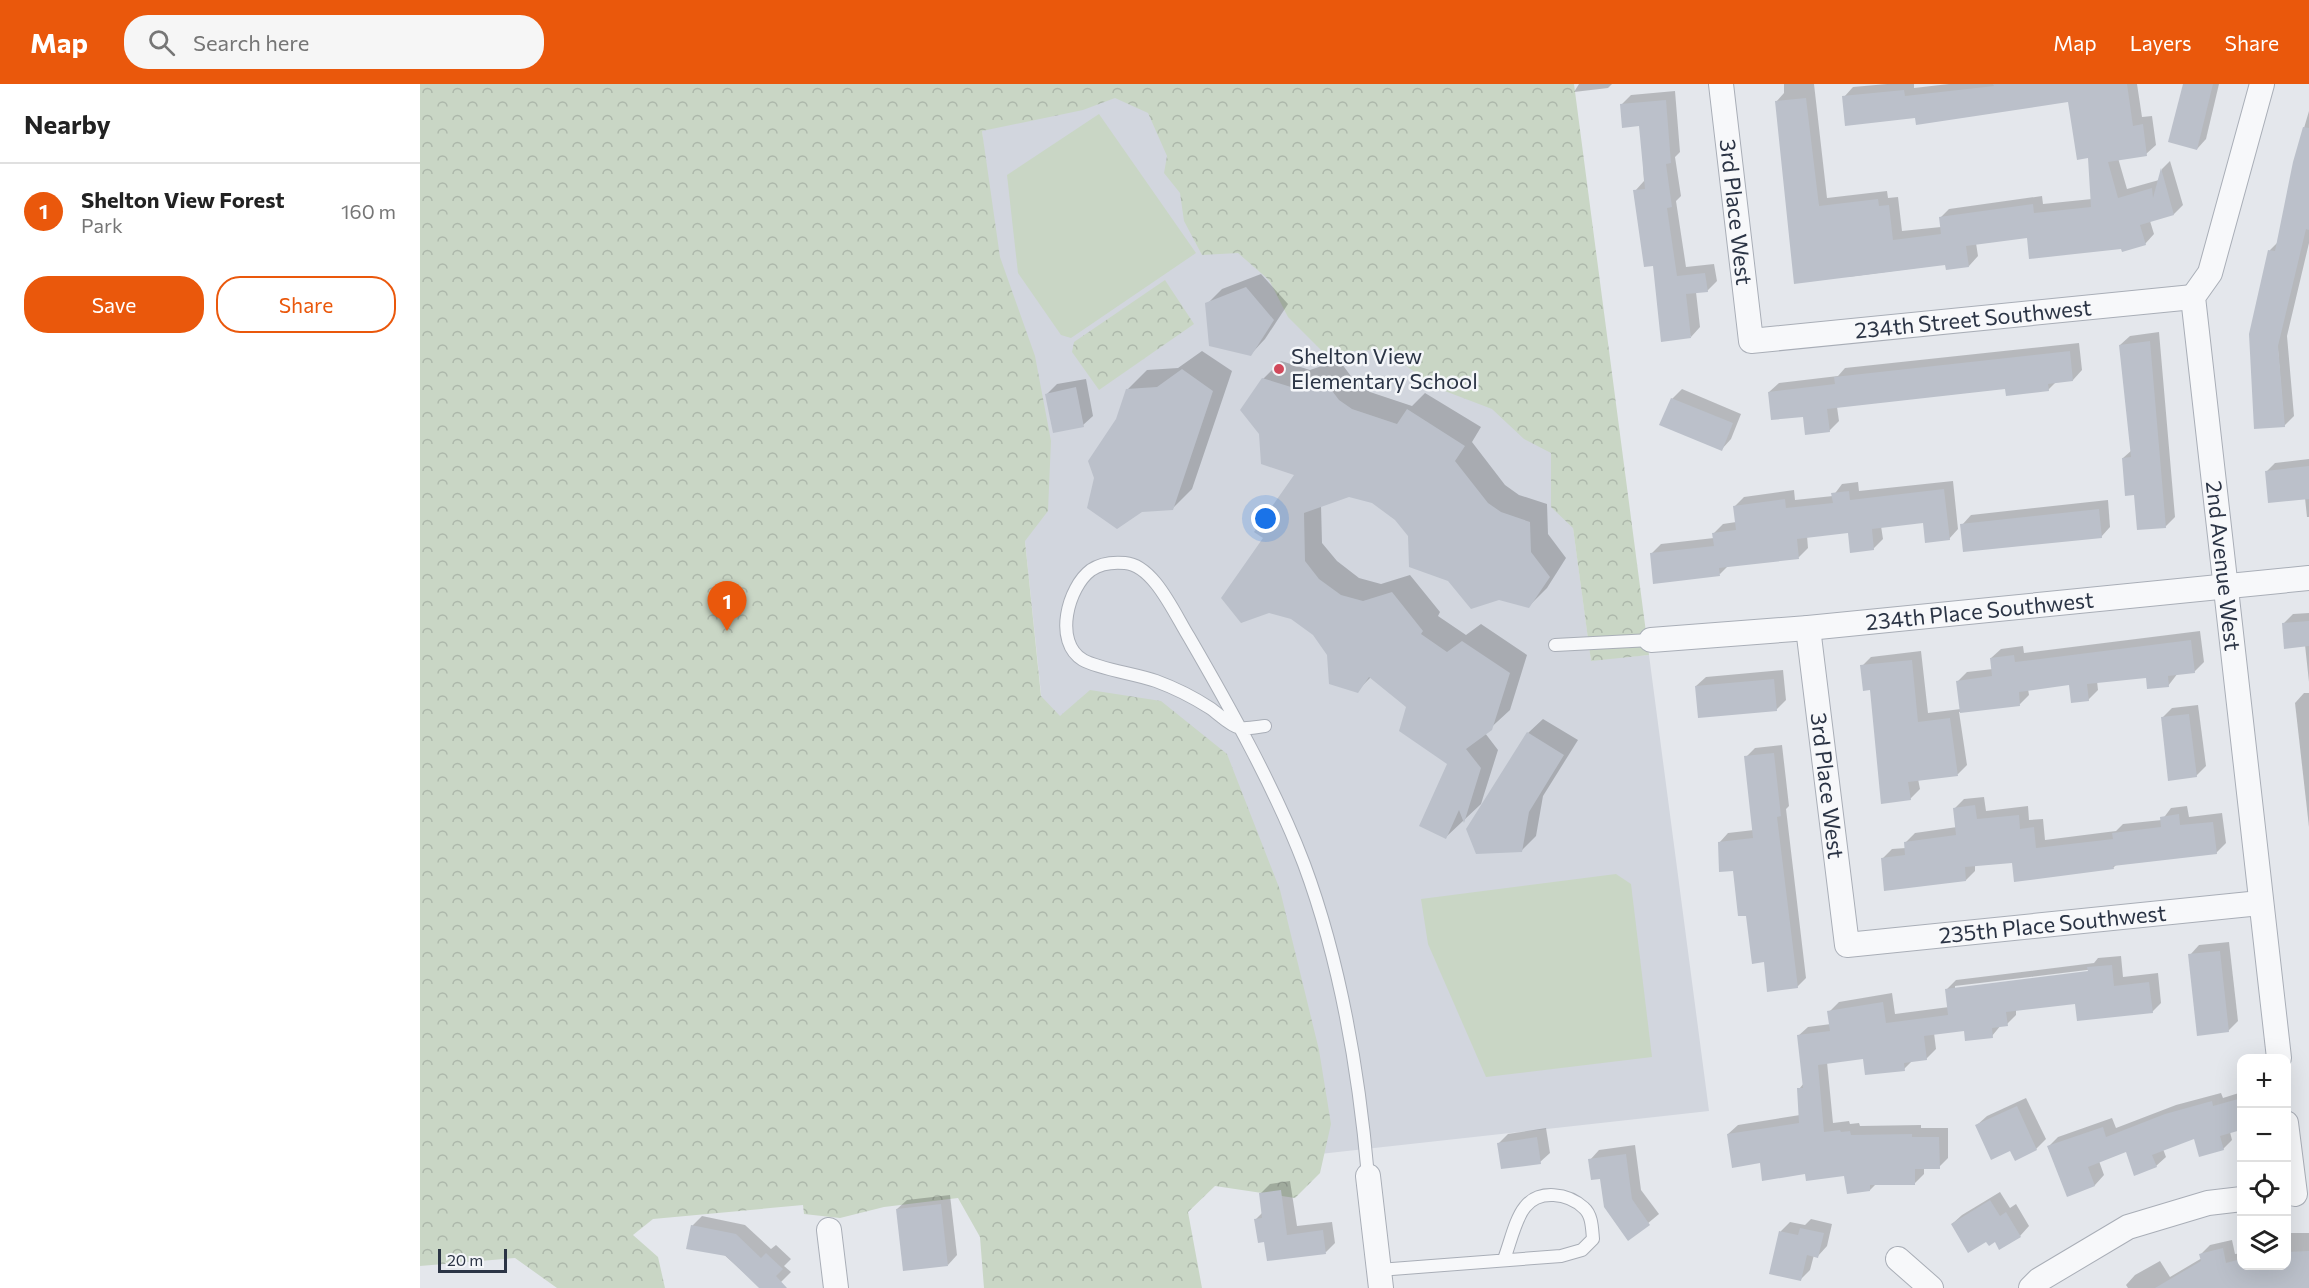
<!DOCTYPE html>
<html lang="en">
<head>
<meta charset="utf-8">
<style>
	body { margin:0; font-family:Commissioner,sans-serif; background:#f6f6f6; color:#222 }
	.controls { position:absolute; right:18px; bottom:18px; display:grid; overflow:hidden; border-radius:12px; box-shadow:0 6px 24px #0002 }
	.controls button { width:54px; height:54px; display:grid; place-items:center; padding:0; border:0; border-bottom:2px solid #e0e0e0; background:#fff; color:#222; font:30px sans-serif }
	.scale { position:absolute; left:18px; bottom:15px; width:69px; box-sizing:border-box; padding-left:6px; border:3px solid #2b3445; border-top:0; font-size:16px; line-height:21px; white-space:nowrap; color:#2b3445; -webkit-text-stroke:4px #f4f6f9; paint-order:stroke }
	.you { position:absolute; left:846px; top:435px; width:21px; height:21px; margin:-15px; border:4px solid #fff; border-radius:50%; background:#1a73e8; box-shadow:0 0 0 9px #1a73e833 }
	.badge { display:grid; place-items:center; width:39px; height:39px; border-radius:50%; background:#ea580c; color:#fff; font-size:20px; font-weight:700 }
	.pin { position:absolute; translate:-50% -50px; filter:drop-shadow(0 2px 3px #0008) }
	.pin::after { content:''; position:absolute; top:32px; width:21px; height:18px; background:inherit; clip-path:polygon(0 0,100% 0,50% 100%) }
	.list { margin:0; padding:0; list-style:none }
	h2 { display:flex; justify-content:space-between; align-items:center; height:78px; margin:0; padding:0 24px; font-size:26px }
	h2 small { font-size:20px; font-weight:400; color:#767676 }
	.list li { display:grid; grid-template-columns:39px 1fr auto; gap:18px; align-items:center; box-sizing:border-box; height:96px; padding:0 24px; border-top:2px solid #e0e0e0 }
	.list b { display:block; font-size:22px; white-space:nowrap }
	.list p { margin:0; font-size:20px; white-space:nowrap; color:#767676 }
	.list em { font-size:20px; font-style:normal; color:#767676 }
	.actions { display:flex; gap:12px; padding:18px 24px }
	.actions a { flex:1; padding:14px 0; border:2px solid #ea580c; border-radius:24px; text-align:center; font-size:21px; color:#ea580c }
	.actions .main { background:#ea580c; color:#fff }
	.icon { flex:none; width:33px; height:33px; fill:none; stroke:currentColor; stroke-width:2; stroke-linecap:round; stroke-linejoin:round }
	.map { position:relative; flex:none; width:1889px; height:1204px; overflow:hidden }
	header { display:flex; align-items:center; gap:36px; box-sizing:border-box; height:84px; padding:0 30px; background:#ea580c; color:#fff }
	header strong { font-size:28px }
	nav { display:flex; gap:33px; margin-inline-start:auto; font-size:21px }
	.search { width:420px; height:54px; background:#f6f6f6; display:flex; align-items:center; gap:15px; box-sizing:border-box; padding:0 21px; border-radius:24px; color:#767676; font-size:22px }
	main { display:flex }
	aside { flex:1; background:#fff }
	.map>svg:first-child { display:block }
</style>
</head>
<body>
<header>
<strong>Map</strong>
<div class="search"><svg class="icon" aria-label="search" viewBox="0 0 24 24"><circle cx="10" cy="10" r="6"/><path d="M15 15l6 6"/></svg>Search here</div>
<nav><a>Map</a><a>Layers</a><a>Share</a></nav>
</header>
<main>
<aside>
<h2>Nearby<small></small></h2>
<ul class="list">
<li><span class="badge">1</span><div><b>Shelton View Forest</b><p>Park</p></div><em>160 m</em></li>
</ul>
<div class="actions"><a class="main">Save</a><a>Share</a></div>
</aside>
<div class="map">
<svg width="1889" height="1204" viewBox="0 0 1889 1204">
	<defs>
		<pattern id="forest-crowns" width="20" height="18" patternUnits="userSpaceOnUse" patternTransform="scale(1.5)"><rect width="20" height="18" fill="#c9d6c5"/><path d="M2 6a3 3 0 1 1 6 0M12 15a3 3 0 1 1 6 0" fill="none" stroke="#adb8ab"/></pattern>
	</defs>
	<rect width="100%" height="100%" fill="#e4e7ec"/>
	<path fill="#d2d6de" d="M557,0h536l78,576 58,-5 60,456 -617,68z"/>
	<g fill="#c9d6c5">
		<path d="M679,30l97,139 -125,85 -10,-3 -43,-62 -11,-98z"/>
		<path d="M1196,790l15,10 21,173 -166,20 -58,-133 -7,-45z"/>
	</g>
	<g fill="url(#forest-crowns)">
		<path d="M0,0h1154l75,571 -58,6 -18,-133 -22,-21v-54l-27,-14 -32,-30 -55,-21 -53,-38 -61,2 -35,-35 -19,-37 -31,-27 -36,2 -18,-34 -4,-28 -16,-20 3,-17 -19,-43 -33,-15 -32,12 -101,21 18,126 35,99 16,85 -3,70 -23,30 16,155 19,20 30,-26 71,11 66,53 53,136 39,160 12,74 -11,49 -25,25 -80,-12 -27,26 14,76h-218l-4,-51 -22,-39 -74,9 -44,11 -36,-4 -1,-9 -150,14 -20,16 25,22 7,31h-108l-42,-30 -95,8z"/>
		<path d="M745,196l29,44 -95,66 -27,-38 2,-10z"/>
	</g>
	<g fill="#0003" fill-rule="evenodd">
		<path d="M1159,0h33l-4,4 -34,4z"/>
		<path d="M1364,0h30l13,114 60,-7 1,7 10,-1 4,34 39,-4 -1,-9 9,-9 93,-13 1,8 49,-5 -3,-43 -19,-55 -154,16 -72,-20 9,-10 34,-3h27v4l35,-4h188l5,33 10,-1 4,29 -10,9 -28,4 9,31 32,-9 3,-11 8,-8 13,44 -9,9 -24,7 4,13 -9,10 -23,4 -94,-12 -52,7 2,13 -9,10 -23,-2 -98,13 -72,-175 8,-9z"/>
		<path d="M1765,0h34l-13,55 -9,10z"/>
		<path d="M1255,7l5,61 -5,5 6,39 -5,5 10,66 28,-3 3,17 -10,10 -11,1 4,35 -9,10 -37,-73 -19,-73 9,-10 -3,-57 -20,-19 10,-10z"/>
		<path d="M1889,27v132l-22,93 7,80 -10,10 -14,-176 9,-9 15,-79z"/>
		<path d="M841,190l27,30 -23,35 -14,15 -44,-50 15,-15z"/>
		<path d="M1739,248l16,185 -10,10 -30,-33 -12,-36 9,-8 -12,-105 10,-9z"/>
		<path d="M1659,259l3,27 -9,10 -17,2 -8,8 -41,-2 -170,19 2,14 -10,10 -60,-39 10,-9 59,-7 7,-8z"/>
		<path d="M782,267l30,20 -40,118 -20,20 -45,-119 20,-20 31,-2z"/>
		<path d="M919,276l17,23 14,9 42,14 13,-13 56,34 -9,15 33,43 14,10 28,9 1,30 18,24 -19,30 -18,18 -120,-71 -13,-17 -24,-16 -23,-7 -28,10 1,38 15,18 22,17 22,6 29,-9 30,37 -2,4 28,19 15,-11 46,31 -17,55 -25,23 13,17 -17,54 -35,33 2,-74 -40,-57 -37,-29 -14,14 -28,-37 -63,-116 30,-64 -33,-95 18,-18 29,9z"/>
		<path d="M666,295l7,37 -10,9 -36,-31 10,-10z"/>
		<path d="M1262,305l59,25 -10,25 -9,10 -50,-50z"/>
		<path d="M1889,375v58h-2l-2,-19 -39,-26 9,-9z"/>
		<path d="M1533,397l5,48 -9,10 -25,-17 -43,4 2,13 -10,10 -24,-18 -42,5 1,12 -9,9 -71,9 -8,8 -69,-20 10,-10 53,-6v-5l9,-9 13,-2 -2,-15 10,-10 50,-7 1,10 38,-4 9,-12 16,-2 1,9z"/>
		<path d="M1688,416l2,27 -9,10 -139,-12 9,-10z"/>
		<path d="M1889,529v69l-4,-37 -22,-21 10,-10z"/>
		<path d="M1780,547l4,31 -10,10 -16,1 -10,13 -21,-10 -50,5 1,9 -10,10 -18,-17 -42,6 1,6 -9,9 -61,8 8,53 -9,9 -40,5 2,10 -10,10 -48,-133 9,-9 50,-6 7,62 33,-4 -3,-28 9,-9 26,-3 -2,-11 10,-9 22,-3 1,7z"/>
		<path d="M1363,586l3,30 -10,10 -80,-24 10,-9z"/>
		<path d="M1884,609h5v134l-14,-124z"/>
		<path d="M1778,621l8,61 -10,10 -34,-58 10,-10z"/>
		<path d="M1123,635l35,21 -35,56 -7,40 -15,15 7,-118z"/>
		<path d="M1362,661l7,61 -3,3 20,169 -9,9 -32,-27 -31,-91 -15,-26 9,-10 26,-3 -8,-73 9,-9z"/>
		<path d="M1564,713l2,14 42,-5 1,14 14,-1 2,21 71,-9 7,-7 39,-4 9,-12 16,-2 2,11 33,-4 4,30 -10,10 -99,11 -4,4 -100,-7 -38,4v6l-9,9 -84,-21 10,-10 14,-1 -1,-5 10,-10 42,-6 -2,-19 9,-9z"/>
		<path d="M1809,858l9,79 -10,10 -38,-76 9,-10z"/>
		<path d="M1701,872l2,21 35,-4 3,30 -9,9 -75,-10 -61,7v6l-9,9 -6,1 -9,11 -27,-6 -31,3 2,16 -10,10 -13,1 -9,9 -39,-11 -38,4 6,61 16,-2 1,3 9,-1 1,3 61,-1v3h27v30l-9,9h-15v7l-9,9 -39,1 -6,6 -24,-15 -40,-2 -45,-12 -33,-27 10,-9 62,-10 -1,-26 5,-6 -6,-47 10,-9 23,-3 -2,-12 10,-10 53,-9 3,21 54,-7 -2,-18 9,-9 138,-17 4,-5zM1675,885v3l-140,17v-3z"/>
		<path d="M1822,1008v36l-12,4 2,8 -9,9 -28,-12 -32,12 3,8 -10,9 -30,-16 -27,11 5,14 -9,10 -27,10 -20,-48 10,-10 54,-19 4,10 60,-23 45,-12 2,5z"/>
		<path d="M1606,1014l20,41 -10,10h-25l-34,-24 10,-9z"/>
		<path d="M1126,1044l4,25 -10,9 -41,-19 9,-9z"/>
		<path d="M1215,1061l6,45 18,24 -30,25 -27,-61 -12,-18 9,-10z"/>
		<path d="M870,1097l7,45 35,-4 3,21 -9,9 -60,-11 -10,-22 7,-7 -2,-19 9,-9z"/>
		<path d="M1580,1108l10,16 6,-4 13,22 -9,10 -33,3 -35,-15 10,-9z"/>
		<path d="M530,1111l7,60 -9,10 -51,-56 10,-9z"/>
		<path d="M282,1132l43,9 26,24 5,-4 15,14 -7,7 7,6 -16,16h-14l-69,-62z"/>
		<path d="M1391,1135l21,5 -5,22 -9,10 -4,-1 -4,15 -10,10 -29,-7 10,-42 9,-9 15,3z"/>
		<path d="M1870,1149h19v55h-181l-2,-3 9,-10 25,-14 10,16 32,-19 -1,-4 9,-9 22,-5 3,14 7,-1v13h44v-29z"/>
	</g>
	<g fill="#bbc0ca">
		<path d="M1573,0h134l6,42 10,-2 4,32 -39,6 10,36 34,-10 1,10 8,-30 13,47 -34,10 6,20 -24,7 -1,-3 -92,10 -2,-21 -61,8 3,21 -23,3 -1,-5 -151,19 -19,-183 31,-3 13,108 59,-7 1,7 10,-1 4,35 48,-6 -2,-17 94,-13 1,9 57,-6 -3,-49 -11,2 -9,-58 -152,23 -1,-7 -70,8 -3,-30 62,-6 1,6 89,-10z"/>
		<path d="M1763,0h30l-16,66 -29,-8z"/>
		<path d="M1246,16l5,63 -5,1 6,43 -5,1 10,68 28,-3 3,19 -22,2 5,44 -30,4 -8,-76 -9,1 -11,-77 12,-1 -6,-63 -17,2 -2,-24z"/>
		<path d="M1883,43l6,1v102l-3,-1 -28,117 7,81 -31,2 -5,-95 19,-84 7,1 18,-89z"/>
		<path d="M826,203l28,33 -23,36 -42,-10 -4,-43z"/>
		<path d="M1730,257l16,187 -29,2 -3,-35 -9,1 -3,-38 9,-1 -12,-112z"/>
		<path d="M1650,267l3,30 -25,3 1,7 -43,5 -1,-7 -178,20 3,23 -25,3 -2,-18 -32,3 -3,-28 67,-8 -1,-7z"/>
		<path d="M762,285l31,22 -40,119 -31,2 -25,17 -30,-21 7,-30 -6,-17 28,-42 10,-30 31,-2z"/>
		<path d="M901,292l18,24 13,9 45,15 10,-15 58,37 -10,15 33,42 13,9 29,10 1,30 19,25 -21,31 -30,-8 -28,9 -23,-28 -39,-14 -1,-31 -13,-16 -23,-17 -23,-6 -45,16 1,48 14,18 22,16 22,6 29,-9 31,39 -2,3 26,18 15,-11 48,32 -18,57 -26,19 15,19 -17,55 -5,-13 -13,29 -27,-13 28,-62 -48,-33 7,-24 -37,-30 -11,16 -29,-9 -2,-29 -14,-20 -22,-16 -22,-6 -28,10 -20,-25 42,-60 -9,-6 40,-57 -33,-11 -2,-30 -19,-24 22,-32 29,9z"/>
		<path d="M656,303l8,40 -31,6 -8,-39z"/>
		<path d="M1251,314l62,25 -11,28 -63,-26z"/>
		<path d="M1889,382v33l-41,4 -3,-32z"/>
		<path d="M1524,405l6,51 -25,3 -2,-20 -51,6 2,21 -24,3 -2,-20 -51,6 2,20 -80,9 1,8 -67,8 -3,-31 64,-7 -2,-13 24,-3 -3,-24 52,-7 1,9 47,-5 -2,-10 18,-2 1,9z"/>
		<path d="M1679,425l3,29 -139,14 -3,-28z"/>
		<path d="M1889,537v25l-25,3 -2,-26z"/>
		<path d="M1771,556l4,33 -27,3 1,11 -22,2 -1,-11 -59,6 2,17 -18,2 -2,-18 -50,7 1,14 -60,7 -4,-32 36,-5 -2,-18 24,-3 1,7z"/>
		<path d="M1492,576l6,62 32,-4 8,58 -50,6 3,18 -30,4 -11,-114 -7,1 -3,-26z"/>
		<path d="M1354,595l3,32 -79,7 -3,-32z"/>
		<path d="M1769,630l8,63 -29,4 -7,-64z"/>
		<path d="M1107,648l37,23 -35,57 -7,40 -46,2 -10,-25z"/>
		<path d="M1354,669l7,63 -4,1 21,171 -31,4 -3,-30 -12,2 -6,-48h-8l-5,-45 -14,1 -1,-30 35,-4 -9,-82z"/>
		<path d="M1555,721l2,14 42,-4 1,14 14,-2 2,21 77,-9 -1,-6 49,-6 -1,-10 19,-3 1,11 33,-3 4,32 -104,12 1,3 -100,13 -2,-19 -47,4 1,14 -82,10 -3,-33 24,-3 -1,-13 52,-7 -3,-27z"/>
		<path d="M1800,867l9,81 -32,4 -9,-82z"/>
		<path d="M1692,881l2,21 35,-4 4,31 -76,8 -2,-17 -69,8 2,14 -16,2 1,10 -28,3 -1,-10 -40,5 3,24 -23,3 1,8 -40,4 -2,-16 -45,6 6,67 16,-2 1,2 9,-1 1,4 61,-1v3h27l1,32h-25v16h-45v6l-23,3 -3,-18 -38,5 -1,-7 -43,7 -2,-18 -28,5 -5,-34 72,-11 -2,-35h6l-6,-53 33,-4 -3,-20 56,-9 3,21 62,-8 -3,-26 143,-18 -1,-4z"/>
		<path d="M1818,1015l3,31 -21,6 4,14 -25,7 -5,-18 -42,16 5,12 -23,9 -8,-24 -38,15 7,19 -28,11 -20,-51 56,-19 3,10 59,-23 47,-13 1,5z"/>
		<path d="M1597,1022l20,44 -22,11 -5,-10 -19,9 -16,-35z"/>
		<path d="M1117,1053l4,27 -40,5 -4,-26z"/>
		<path d="M1206,1070l6,45 18,26 -22,16 -24,-34 -4,-28 -9,1 -3,-21z"/>
		<path d="M861,1106l6,45 36,-5 3,24 -59,7 -3,-19 -6,1 -4,-24 8,-1 -3,-25z"/>
		<path d="M1570,1116l10,16 6,-4 15,25 -22,13 -4,-8 -6,4 -3,-4 -18,11 -17,-29z"/>
		<path d="M521,1120l7,62 -45,5 -7,-62z"/>
		<path d="M271,1141l45,9 25,24 5,-5 17,16 -7,7 11,12h-28l-33,-32 -40,-7z"/>
		<path d="M1380,1144l24,5 -6,25 -11,-3 -6,26 -32,-7 10,-43 19,4z"/>
		<path d="M1803,1164l3,15 15,-4v7h45v-14l23,-1v37h-154l46,-27 -2,-7z"/>
	</g>
	<g fill="none" stroke-linecap="round" stroke-linejoin="round">
		<g stroke="#a9aeb7" stroke-width="14">
			<g id="lane">
				<path d="M1135,561l96,-5"/>
				<path d="M845,642c-8,1 -18,3 -25,2 -10,-2 -21,-14 -30,-20 -17,-11 -35,-20 -54,-27 -20,-7 -57,-12 -73,-21 -30,-18 -15,-73 8,-90 10,-7 23,-8 34,-7 29,2 50,52 64,74 40,69 87,153 115,227 36,97 55,209 64,312"/>
				<path d="M959,1186l182,-14 21,-6 11,-11c-1,-11 -1,-24 -9,-31 -16,-15 -45,-19 -59,-1 -10,12 -15,37 -21,52"/>
			</g>
		</g>
		<g stroke="#a9aeb7" stroke-width="26">
			<g id="street">
				<path id="s1" d="M1301,0l30,257 442,-44"/>
				<path id="s2" d="M1842,0l-52,189 -17,24 86,761"/>
				<path id="s3" d="M1388,544l39,317 413,-42"/>
				<path id="s4" d="M1231,556l157,-12 501,-50"/>
				<path d="M1866,1039l9,71"/>
				<path d="M948,1092l13,112"/>
				<path d="M409,1146l7,58"/>
				<path d="M1478,1175l33,29"/>
				<path d="M1611,1204l8,-8 89,-53 80,-24 34,-4"/>
			</g>
		</g>
		<use href="#lane" stroke="#f7f8fa" stroke-width="12"/>
		<use href="#street" stroke="#f7f8fa" stroke-width="24"/>
	</g>
	<circle fill="#d1495b" stroke="#f4f6f9" stroke-width="2" cx="859" cy="285" r="6"/>
	<g text-anchor="middle" stroke-width="5" stroke-linejoin="round" paint-order="stroke">
		<g font-size="22" fill="#2b3445" stroke="#f4f6f9">
			<text dy="8" stroke="none"><textPath href="#s1" startOffset="129">3rd Place West</textPath></text>
			<text dy="8" stroke="none"><textPath href="#s1" startOffset="482">234th Street Southwest</textPath></text>
			<text dy="8" stroke="none"><textPath href="#s2" startOffset="496">2nd Avenue West</textPath></text>
			<text dy="8" stroke="none"><textPath href="#s4" startOffset="330">234th Place Southwest</textPath></text>
			<text dy="8" stroke="none"><textPath href="#s3" startOffset="159">3rd Place West</textPath></text>
			<text dy="8" stroke="none"><textPath href="#s3" startOffset="526">235th Place Southwest</textPath></text>
		</g>
		<g font-size="22" fill="#2b3445" stroke="#f4f6f9" text-anchor="start">
			<text x="871" y="280">Shelton View<tspan x="871" dy="25">Elementary School</tspan></text>
		</g>
	</g>
</svg>
<div class="controls">
<button>+</button>
<button>−</button>
<button><svg class="icon" aria-label="locate" viewBox="0 0 24 24"><circle cx="12" cy="12" r="6"/><path d="M12 2v4M12 18v4M2 12h4M18 12h4"/></svg></button>
<button><svg class="icon" aria-label="layers" viewBox="0 0 24 24"><path d="M12 4l9 5-9 5-9-5zM3 14l9 5 9-5"/></svg></button>
</div>
<div class="scale">20 m</div>
<div class="you"></div>
<div class="pin badge" style="left:307px;top:547px">1</div>
</div>
</main>
</body>
</html>
